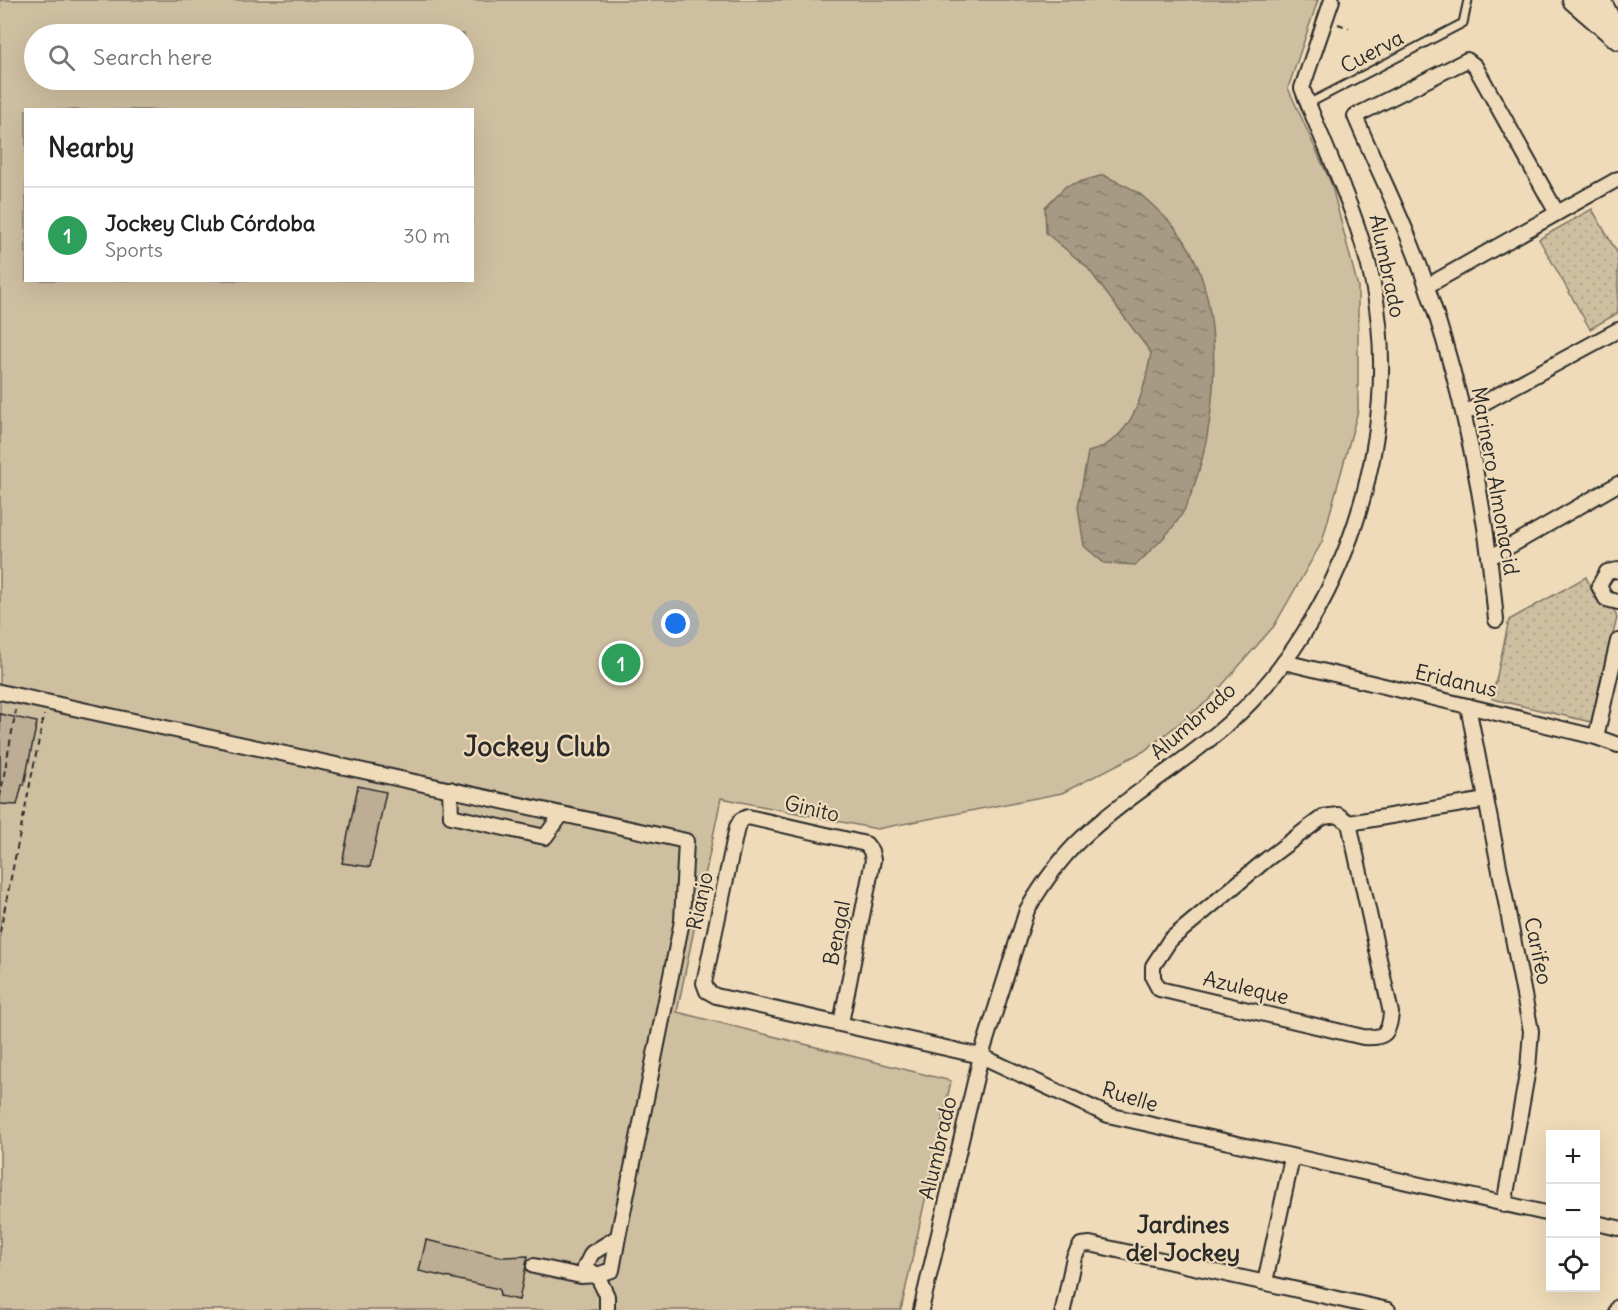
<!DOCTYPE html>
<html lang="en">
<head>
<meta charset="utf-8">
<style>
	body { margin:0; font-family:Delius,sans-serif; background:#f2f2f2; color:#222 }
	.controls { position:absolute; right:18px; bottom:18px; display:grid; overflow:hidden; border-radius:0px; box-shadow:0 6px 24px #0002 }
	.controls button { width:54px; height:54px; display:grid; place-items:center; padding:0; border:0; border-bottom:2px solid #e0e0e0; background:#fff; color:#222; font:30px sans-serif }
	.you { position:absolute; left:676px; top:624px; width:21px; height:21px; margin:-15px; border:4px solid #fff; border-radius:50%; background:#1a73e8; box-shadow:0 0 0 9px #1a73e833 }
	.badge { display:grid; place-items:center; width:39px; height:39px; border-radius:50%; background:#7c3aed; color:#fff; font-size:20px; font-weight:700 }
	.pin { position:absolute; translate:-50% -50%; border:3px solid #fff; box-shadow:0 2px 6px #0006 }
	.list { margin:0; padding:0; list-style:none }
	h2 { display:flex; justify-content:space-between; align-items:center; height:78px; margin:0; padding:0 24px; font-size:26px }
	h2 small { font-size:20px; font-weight:400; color:#767676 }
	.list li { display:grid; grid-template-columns:39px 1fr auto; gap:18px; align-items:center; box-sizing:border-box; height:96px; padding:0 24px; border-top:2px solid #e0e0e0 }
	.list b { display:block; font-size:22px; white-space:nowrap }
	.list p { margin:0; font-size:20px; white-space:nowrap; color:#767676 }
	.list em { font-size:20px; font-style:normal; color:#767676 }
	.icon { flex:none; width:33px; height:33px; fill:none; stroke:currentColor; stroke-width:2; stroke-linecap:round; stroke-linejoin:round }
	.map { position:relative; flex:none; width:1618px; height:1310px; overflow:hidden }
	.search { position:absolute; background:#fff; box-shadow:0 6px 24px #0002; left:24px; top:24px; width:450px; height:66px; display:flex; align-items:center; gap:15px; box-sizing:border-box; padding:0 21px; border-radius:33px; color:#767676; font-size:22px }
	.panel { position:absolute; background:#fff; box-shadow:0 6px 24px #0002; left:24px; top:108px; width:450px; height:174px; border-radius:0px }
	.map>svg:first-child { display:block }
</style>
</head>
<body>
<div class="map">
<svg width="1618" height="1310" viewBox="0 0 1618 1310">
	<defs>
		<pattern id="park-dots" width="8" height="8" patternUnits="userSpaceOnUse" patternTransform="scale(1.5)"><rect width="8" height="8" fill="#cfbfa1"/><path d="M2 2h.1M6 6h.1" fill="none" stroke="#b2a48b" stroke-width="1.8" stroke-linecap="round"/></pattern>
		<pattern id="water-ripples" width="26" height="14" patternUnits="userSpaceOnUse" patternTransform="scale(1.5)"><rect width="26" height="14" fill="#a79a84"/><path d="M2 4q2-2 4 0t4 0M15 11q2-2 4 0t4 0" fill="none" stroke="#887e6c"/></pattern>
	</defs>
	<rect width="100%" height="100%" fill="#efdbb9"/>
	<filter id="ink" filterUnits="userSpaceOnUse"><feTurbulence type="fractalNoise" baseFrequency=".0167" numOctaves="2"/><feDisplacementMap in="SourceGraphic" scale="12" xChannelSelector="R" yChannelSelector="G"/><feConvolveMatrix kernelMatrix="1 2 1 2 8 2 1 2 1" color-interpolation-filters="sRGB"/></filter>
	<g filter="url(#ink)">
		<g fill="url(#park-dots)" stroke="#7d7566" stroke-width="1.5">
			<path d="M1592,209l26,45v59l-28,16 -51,-90z"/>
			<path d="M1586,577l9,21 19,12 3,8 -26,104 -99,-23 17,-79z"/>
		</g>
		<path fill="#cfbfa1" stroke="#7d7566" stroke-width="1.5" fill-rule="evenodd" d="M0,0h1318l-30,88 43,95 27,104v124l-36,131 -48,84 -64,73 -66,52 -82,42 -185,36 -156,-31 -44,214 274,69 -50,229h-901zM34,34h430v46h-430zM26,110h446v170h-446z"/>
		<path fill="url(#water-ripples)" stroke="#756e60" stroke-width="1.5" d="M1103,175c12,6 27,11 37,19 14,12 34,30 44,46 44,66 34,191 4,262 -10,25 -33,44 -52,63l-32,-2 -20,-17 -6,-39 10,-55c45,-11 56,-59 63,-99l-64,-86 -41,-34 -1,-26 21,-21z"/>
		<g fill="#bcad94" stroke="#2b2b2b" stroke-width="1.5">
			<path d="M0,714l37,8 -13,63h-2l-5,20 -17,-1z"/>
			<path d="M358,786l28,6 -16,75 -28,-4z"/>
			<path d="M426,1240l77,17 25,-1 -9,44 -19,-4 -1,-7 -80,-18z"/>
		</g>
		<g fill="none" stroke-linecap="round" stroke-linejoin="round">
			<g stroke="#2b2b2b" stroke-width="11">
				<path id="lane" d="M1308,104l155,-81 5,-23"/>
			</g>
			<g stroke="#2b2b2b" stroke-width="18">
				<g id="street">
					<path d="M1427,286l191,-107"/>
					<path d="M1465,413l153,-83"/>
					<path d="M1491,557l127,-73"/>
					<path d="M1618,570l-11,2 -8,14 7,13 12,3"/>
					<path d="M1496,620c-10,-113 -32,-225 -69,-333 -19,-58 -48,-114 -72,-171l112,-56 8,6 82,147"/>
					<path d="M1284,662l312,75 22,8"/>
					<path d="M0,692l686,149 -4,80 -64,316 -6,33 -15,5 -12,-8 7,-14 26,-16"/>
					<path d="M1468,706l63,325 -3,38 -24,136"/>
					<path d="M1596,737l22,-96"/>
					<path d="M450,789l1,27 94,21 17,-23"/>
					<path d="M1349,823l42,190c-2,22 -7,25 -28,24l-204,-48 -6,-11v-12l17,-26 97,-81 56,-42 15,-2 11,8 137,-23"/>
					<path d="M841,1023l32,-163 -2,-9 -5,-7 -118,-27 -7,3 -4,7 -33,156 3,8 9,5 265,60 127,59 442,99"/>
					<path d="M1596,1223l22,5"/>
					<path d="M534,1266l47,10 16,-1 10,21v14"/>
					<path d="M1265,1282l27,-124"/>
					<path d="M921,1310l60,-254 46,-146c15,-25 32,-50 53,-70 45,-43 102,-75 149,-117 115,-103 175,-287 144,-439 -14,-69 -46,-130 -71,-196l30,-88"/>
					<path d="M1063,1310l11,-53 7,-12 9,-1 298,66"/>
					<path d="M1617,1310l1,-3"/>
				</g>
			</g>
			<g stroke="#2b2b2b" stroke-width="24">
				<g id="secondary">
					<path d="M1573,0l45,39"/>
					<path d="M1600,0l17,34"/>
				</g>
			</g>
			<g stroke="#2b2b2b" stroke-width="2" stroke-dasharray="6 4.5" stroke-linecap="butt">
				<path d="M1338,24l11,4"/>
				<path d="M0,797l16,-87"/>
				<path d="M0,932l44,-217"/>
			</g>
			<use href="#lane" stroke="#efdbb9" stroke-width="7"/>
			<use href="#street" stroke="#efdbb9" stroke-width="14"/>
			<use href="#secondary" stroke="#efdbb9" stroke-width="20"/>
		</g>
	</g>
	<g text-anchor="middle" stroke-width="4.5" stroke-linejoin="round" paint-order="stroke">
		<g font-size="21" fill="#2b2b2b" stroke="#efdbb9">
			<text transform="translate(1372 52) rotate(-28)" y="7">Cuerva</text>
			<text transform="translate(1387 266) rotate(78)" y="7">Alumbrado</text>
			<text transform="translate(1495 481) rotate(80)" y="7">Marinero Almonacid</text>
			<text transform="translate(1456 681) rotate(13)" y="7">Eridanus</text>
			<text transform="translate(1193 721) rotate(-41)" y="7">Alumbrado</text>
			<text transform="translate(812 809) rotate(13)" y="7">Ginito</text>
			<text transform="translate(700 901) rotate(-78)" y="7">Rianjo</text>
			<text transform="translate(837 933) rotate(-79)" y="7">Bengal</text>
			<text transform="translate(1538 951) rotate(78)" y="7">Carifeo</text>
			<text transform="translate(1246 988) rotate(13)" y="7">Azuleque</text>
			<text transform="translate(1130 1097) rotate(17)" y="7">Ruelle</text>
			<text transform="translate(938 1148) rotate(-77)" y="7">Alumbrado</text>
		</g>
		<g font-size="24" font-weight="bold" fill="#2b2b2b" stroke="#efdbb9">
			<text x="1183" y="1233">Jardines<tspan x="1183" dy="28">del Jockey</tspan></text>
		</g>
		<g font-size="27" font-weight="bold" fill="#2b2b2b" stroke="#efdbb9">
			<text x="537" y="756">Jockey Club</text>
		</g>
	</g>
</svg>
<div class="controls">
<button>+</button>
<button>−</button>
<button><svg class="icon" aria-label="locate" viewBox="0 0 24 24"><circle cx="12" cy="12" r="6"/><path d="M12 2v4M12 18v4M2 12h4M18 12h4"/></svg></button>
</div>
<div class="you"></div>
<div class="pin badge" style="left:621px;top:663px;background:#2e9e5b">1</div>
<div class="search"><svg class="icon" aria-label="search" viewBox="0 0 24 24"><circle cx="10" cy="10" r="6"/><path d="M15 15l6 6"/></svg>Search here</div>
<section class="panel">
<h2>Nearby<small></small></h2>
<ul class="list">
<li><span class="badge" style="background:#2e9e5b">1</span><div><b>Jockey Club Córdoba</b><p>Sports</p></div><em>30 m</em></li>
</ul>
</section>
</div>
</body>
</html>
